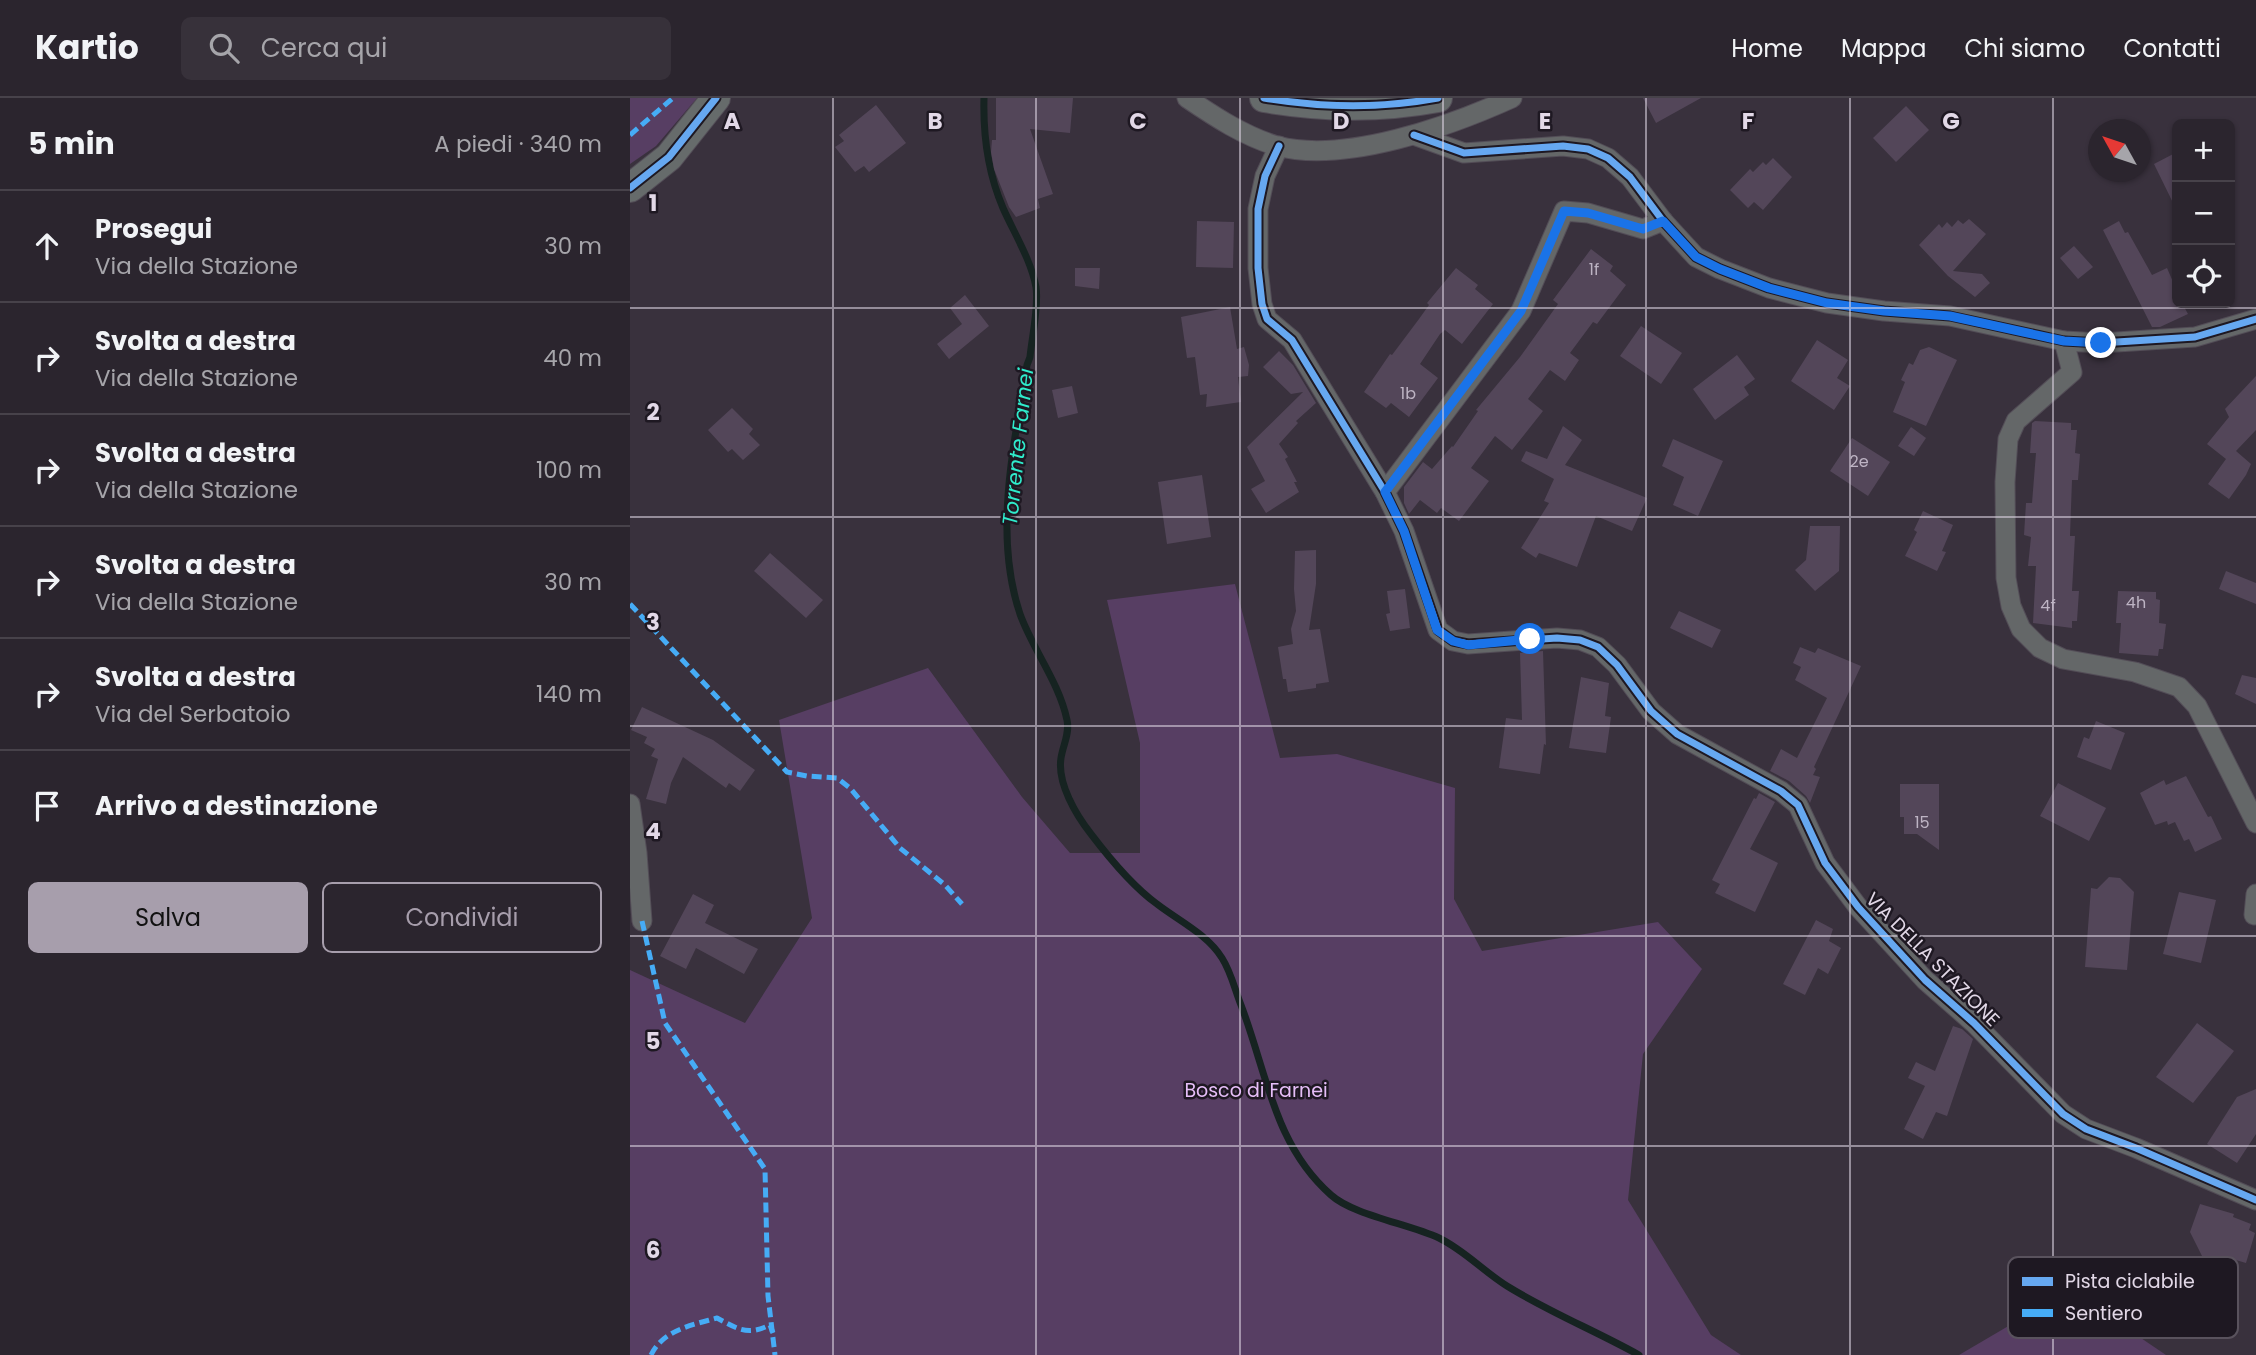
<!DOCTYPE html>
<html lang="it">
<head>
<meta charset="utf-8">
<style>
	body { margin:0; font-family:Poppins,sans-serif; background:#37313a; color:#f1f3f6 }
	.controls { position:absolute; right:21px; top:21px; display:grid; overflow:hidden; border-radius:10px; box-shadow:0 2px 5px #0004 }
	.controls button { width:63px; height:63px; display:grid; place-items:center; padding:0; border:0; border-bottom:2px solid #47424a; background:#2b252e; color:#f1f3f6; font:35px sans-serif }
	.compass { position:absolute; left:1458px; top:21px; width:63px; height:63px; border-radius:50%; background:#2b252e; box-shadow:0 2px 5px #0004; rotate:310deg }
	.stop { position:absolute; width:21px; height:21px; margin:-16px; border:5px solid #1a73e8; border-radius:50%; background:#fff }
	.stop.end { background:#1a73e8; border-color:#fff; box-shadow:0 2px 7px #0008 }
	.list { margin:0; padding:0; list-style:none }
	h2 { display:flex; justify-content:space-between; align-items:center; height:91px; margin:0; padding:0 28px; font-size:30px }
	h2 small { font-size:23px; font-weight:400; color:#a6a5aa }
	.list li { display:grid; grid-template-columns:46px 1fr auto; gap:21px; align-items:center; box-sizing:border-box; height:112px; padding:0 28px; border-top:2px solid #47424a }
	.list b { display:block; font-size:26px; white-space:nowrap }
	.list p { margin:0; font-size:23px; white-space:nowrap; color:#a6a5aa }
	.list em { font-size:23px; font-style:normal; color:#a6a5aa }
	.actions { display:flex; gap:14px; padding:21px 28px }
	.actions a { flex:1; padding:16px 0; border:2px solid #a79eac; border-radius:10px; text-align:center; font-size:24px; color:#a79eac }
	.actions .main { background:#a79eac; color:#111 }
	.icon { flex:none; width:38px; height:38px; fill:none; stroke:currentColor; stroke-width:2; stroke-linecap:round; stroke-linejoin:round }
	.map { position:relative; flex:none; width:1626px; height:1257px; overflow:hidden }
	header { display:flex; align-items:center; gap:42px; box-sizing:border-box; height:98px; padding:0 35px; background:#2b252e; border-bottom:2px solid #47424a }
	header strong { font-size:33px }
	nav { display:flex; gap:38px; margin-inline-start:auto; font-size:24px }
	.search { width:490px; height:63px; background:#37313a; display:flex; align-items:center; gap:18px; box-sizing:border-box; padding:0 24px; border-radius:10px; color:#a6a5aa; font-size:26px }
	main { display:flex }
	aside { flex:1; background:#2b252e }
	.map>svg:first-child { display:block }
</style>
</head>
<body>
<header>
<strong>Kartio</strong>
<div class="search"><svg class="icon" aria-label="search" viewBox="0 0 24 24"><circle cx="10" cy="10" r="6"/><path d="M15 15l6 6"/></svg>Cerca qui</div>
<nav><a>Home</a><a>Mappa</a><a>Chi siamo</a><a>Contatti</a></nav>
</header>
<main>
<aside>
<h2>5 min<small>A piedi · 340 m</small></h2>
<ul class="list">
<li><svg class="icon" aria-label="ahead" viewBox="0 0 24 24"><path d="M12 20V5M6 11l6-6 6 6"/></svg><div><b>Prosegui</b><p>Via della Stazione</p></div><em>30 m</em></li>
<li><svg class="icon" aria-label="right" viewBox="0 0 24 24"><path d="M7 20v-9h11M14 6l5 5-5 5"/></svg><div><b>Svolta a destra</b><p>Via della Stazione</p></div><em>40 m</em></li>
<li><svg class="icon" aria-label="right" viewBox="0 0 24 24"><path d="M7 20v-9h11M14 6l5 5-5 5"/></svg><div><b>Svolta a destra</b><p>Via della Stazione</p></div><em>100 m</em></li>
<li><svg class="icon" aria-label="right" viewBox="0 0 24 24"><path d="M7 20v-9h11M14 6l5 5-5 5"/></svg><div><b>Svolta a destra</b><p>Via della Stazione</p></div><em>30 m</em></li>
<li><svg class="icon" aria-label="right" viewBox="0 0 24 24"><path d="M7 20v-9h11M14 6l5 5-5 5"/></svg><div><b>Svolta a destra</b><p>Via del Serbatoio</p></div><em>140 m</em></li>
<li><svg class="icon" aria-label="arrive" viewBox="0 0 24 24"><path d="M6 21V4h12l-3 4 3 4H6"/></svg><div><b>Arrivo a destinazione</b></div></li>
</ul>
<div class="actions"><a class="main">Salva</a><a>Condividi</a></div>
</aside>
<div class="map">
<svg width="1626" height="1257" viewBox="0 0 1626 1257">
	<rect width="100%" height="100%" fill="#39313d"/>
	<g fill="#573e63">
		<path d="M0,0h67l-41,48 -26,18z"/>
		<path d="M605,486l45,174 57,-4 118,34 -1,111 28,52 176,-29 44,47 -59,85 -15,146 83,135 30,20h-1111v-385l115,53 67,-105 -33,-198 149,-52 94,129 48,56h70v-110l-33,-143z"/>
		<path d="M1440,1192l96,65h-207z"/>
	</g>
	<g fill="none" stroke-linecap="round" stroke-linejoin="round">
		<path stroke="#162321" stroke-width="7" d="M354,0c-1,38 4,75 19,110 11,25 28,52 33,79 3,19 -4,50 -6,70l-3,8c-13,81 -34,168 -7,249 13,36 39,68 47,106 3,13 -4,25 -6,38 -4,25 15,57 30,76 19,25 41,52 66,70 22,17 50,30 65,54 9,14 13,32 19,47 26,68 33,140 90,190 22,20 78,29 108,43 25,12 44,33 68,48 42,26 89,45 132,69"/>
	</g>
	<g fill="#534659">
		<path d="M366,0h77l-3,35 -40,-4 23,65 -15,5 2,9 -24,9 -7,-10 -15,-38 -3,-17 1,-12h4z"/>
		<path d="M1013,0h58l-45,25z"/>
		<path d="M246,7l30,38 -37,29 -5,-6 -9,6 -20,-25 9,-6 -5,-6z"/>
		<path d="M1276,8l23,24 -33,32 -23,-24z"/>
		<path d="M1547,54v59l-23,-47z"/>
		<path d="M1143,60l19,19 -29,33 -9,-8 -6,6 -18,-18 20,-21 3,3 10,-10 3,3z"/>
		<path d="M1339,121l17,15 -33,37 29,3 8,9 -15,14 -27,-21 -29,-31 20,-21 3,4 5,-6 5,5 6,-7 5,4z"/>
		<path d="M567,123l37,1 -1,46 -37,-1z"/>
		<path d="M1489,123l6,12 3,-1 24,43 15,-7 10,23v12h5l6,11 -28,13h-8l-49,-97z"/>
		<path d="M1444,148l19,21 -15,12 -18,-21z"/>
		<path d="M961,151l22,17 -3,5 16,14 -29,39 -4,-2 -23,31 9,7 -14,21 -15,-11 -22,29 15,12 -31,39 -17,-14 -24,32 18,13 -30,40 -18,-13 -4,5 -17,-13 -11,14 -5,-11v-16l19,-25 9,7 20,-23 1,1 25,-36 -2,-1 44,-53 38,-53 -5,-4z"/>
		<path d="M445,170h25l-1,21 -24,-3z"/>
		<path d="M826,170l22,17 -3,4 18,15 -31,40 -17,-14 -5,4 -20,30 18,14 -29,39 -18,-14 -5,5 -22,-16 26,-38 2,1 27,-36 10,-14 -2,-2z"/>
		<path d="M335,197l24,31 -40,33 -12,-15 25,-20 -12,-16z"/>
		<path d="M600,209l7,42 7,-2 5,18 -1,11 -10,1 3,25 -35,5 1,-13 -7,1 -5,-38 -8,1 -6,-41z"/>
		<path d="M1011,228l41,27 -21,31 -41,-28z"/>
		<path d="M1187,242l31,20 -11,18 13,8 -16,24 -43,-29z"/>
		<path d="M1299,249l28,13 -31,66 -33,-14 12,-30 -4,-2 8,-17 4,2 7,-15z"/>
		<path d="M649,253l14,14 23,38 -20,18 2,2 -19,21 9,13 -3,2 12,23h-3l5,10 -33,21 -15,-24 14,-8 -18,-34 56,-55 -12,2 -28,-27z"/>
		<path d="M1107,257l18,24 -11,8 5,8 -34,25 -22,-31z"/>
		<path d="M1626,278v54l-20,21 15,13 -5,11 -17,24 -21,-15 18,-25 -19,-15 22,-27 -4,-8z"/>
		<path d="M442,288l6,27 -20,5 -6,-28z"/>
		<path d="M102,310l21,21 -4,5 11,11 -17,15 -11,-11 -4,3 -20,-22z"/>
		<path d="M1405,323l36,2v7h6l-2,23 5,1 -2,26h-6l-2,56h5l-3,55h7l-2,30h-5v7l-39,-5 3,-57h-8l3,-29 -7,-2 2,-32h6l4,-50h-6l2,-30z"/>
		<path d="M933,328l19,14 -17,25 82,33 -15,33 -36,-15 -19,51 -38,-14 -3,5 -15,-10 28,-45 -5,-2 10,-22 -33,-18 5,-10 21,8z"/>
		<path d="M1281,329l15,11 -12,18 -16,-10z"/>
		<path d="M1222,340l38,24 -22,34 -38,-25z"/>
		<path d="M1043,341l50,22 -25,55 -25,-11 11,-28 -22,-11z"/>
		<path d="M572,377l9,62 -44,7 -9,-62z"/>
		<path d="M1293,413l30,14 -11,26 4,1 -9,19 -32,-15 12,-24 -3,-2z"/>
		<path d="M1180,428h30l-1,45 -24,20 -20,-21 11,-10z"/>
		<path d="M686,452v34l-7,46 11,-1 9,53 -13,2v4l-28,4 -2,-13h-3l-5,-32 15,-3 -2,-15 5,-18 -2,-22 1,-38z"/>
		<path d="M140,455l53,47 -17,18 -52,-47z"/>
		<path d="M1596,473l30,12v21l-37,-15z"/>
		<path d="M775,491l5,39 -20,3 -4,-17 4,-1 -3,-22z"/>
		<path d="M1488,493l38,1v7l4,1 -1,23 7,1 -3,25h-4l-1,7 -39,-3 2,-30h-5z"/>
		<path d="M1049,513l42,19 -9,18 -42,-20z"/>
		<path d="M1170,549l15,6 3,-5 43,18 -47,101 2,2 -3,6 7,2 -10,26 -4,-7 -17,-15 -19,-10 11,-22 16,9 30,-60 -32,-18 6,-13 -8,-4z"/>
		<path d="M913,553l3,94 -2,-1 -4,30 -41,-6 7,-50 16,2 -2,-67z"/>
		<path d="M1612,577l14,3v26l-21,-10z"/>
		<path d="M951,579l28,6 -4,33 6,1 -5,36 -37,-5z"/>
		<path d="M12,609l71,33 42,30 -15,21 -11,-8 -3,5 -43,-31 -12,26 -5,21 -20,-5 12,-40 -7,-3 4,-7 -11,-6 3,-6 -16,-7z"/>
		<path d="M1466,623l29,12 -14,37 -34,-13 7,-20 5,2z"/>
		<path d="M1556,678l22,41 3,-1 11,23 -27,13 -6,-13 -5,2 -9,-19 -7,3 -1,-4 -12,4 -15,-32 24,-13 2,5z"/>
		<path d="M1428,685l48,25 -17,33 -49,-25z"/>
		<path d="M1270,686h39v66l-22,-16h-13v-17h-4z"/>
		<path d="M1129,695l16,9 -25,47 28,14 -23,49 -40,-19 5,-9 -8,-4 42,-82 2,1z"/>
		<path d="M1479,779l11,1 14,14 -7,78 -42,-3 6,-79 6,1z"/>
		<path d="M1549,794l37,8 -15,63 -38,-9z"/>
		<path d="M63,796l21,11 -9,18 53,26 -14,25 -48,-26 -10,21 -26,-13z"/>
		<path d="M1186,822l17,9 -4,12 12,7 -13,26 -10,-6 -13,27 -22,-11z"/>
		<path d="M1567,925l37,28 -41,52 -37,-26z"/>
		<path d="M1323,928l9,3 11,10 -26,77 -11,-4 -13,27 -19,-10 21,-43 -17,-8 8,-16 19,9z"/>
		<path d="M1626,991v45l-19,29 -30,-19 30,-47z"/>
		<path d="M1570,1106l34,10 -1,3 18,7 -2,6 6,3 -9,30 -17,-5 -7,12 -16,-6 -16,-32z"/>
	</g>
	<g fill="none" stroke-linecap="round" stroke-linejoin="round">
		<g stroke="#534d57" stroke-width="21">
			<g id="minor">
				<path d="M557,0c28,19 57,38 90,48 68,18 173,-20 235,-48"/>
				<path d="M784,37l50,18 99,-7 25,3 20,9 22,19 33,44 33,36 24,12 49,19 58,15 57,8 66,5 114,25 37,2 94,-6 61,-18"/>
				<path d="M649,48l-14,30 -7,33v59l4,36 5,15 25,21 93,152 19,39 34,99 15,11 15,3 89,-6 23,2 18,7 19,18 34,46 26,23 104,57 17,14 27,58 33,44 67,73 49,43 89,91 23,15 50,19 120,52"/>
				<path d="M1434,243l8,31 -56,49 -8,18 -3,43 1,96 5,28 10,23 19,19 23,11 72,13 44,15 18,19 59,117"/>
				<path d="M755,394l136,-181 43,-100 24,2 55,16 20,-8"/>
				<path d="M0,706l7,49 5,68"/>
				<path d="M1624,817l2,-21"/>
			</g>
		</g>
		<g stroke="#534d57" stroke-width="30">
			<g id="secondary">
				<path d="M634,0c59,10 115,11 174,0"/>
				<path d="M0,90l39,-31 47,-59"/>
			</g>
		</g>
		<use href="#minor" stroke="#646768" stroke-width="19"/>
		<use href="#secondary" stroke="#666b6b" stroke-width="28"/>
		<g stroke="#46acf6" stroke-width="5" stroke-dasharray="10 5" stroke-linecap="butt">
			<path d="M0,37l43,-37"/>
			<path d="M0,506l157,168 20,4 30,2 13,10 50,60 45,37 17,19"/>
			<path d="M12,823l23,102 100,146 3,127 7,59"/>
			<path d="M21,1257c12,-25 41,-30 66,-37 21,11 30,18 53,7l3,8"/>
		</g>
		<g stroke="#1e1822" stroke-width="11">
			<g id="cycleway">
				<path d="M634,0c59,10 115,11 174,0"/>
				<path d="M784,37l50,18 99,-7 25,3 20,9 22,19 33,44 33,36 24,12 49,19 58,15 57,8 66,5 114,25 37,2 94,-6 61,-18"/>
				<path d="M649,48l-14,30 -7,33v59l4,36 5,15 25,21 93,152 19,39 34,99 15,11 15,3 89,-6 23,2 18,7 19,18 34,46 26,23 104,57 17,14 27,58 33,44 67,73 49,43 89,91 23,15 50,19 120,52"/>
				<path d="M0,90l39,-31 47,-59"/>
			</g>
		</g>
		<use href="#cycleway" stroke="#66a8f1" stroke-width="7"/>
	</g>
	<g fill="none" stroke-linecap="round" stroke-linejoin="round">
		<path stroke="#1a73e8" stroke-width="9" d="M900,541l-62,6 -15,-4 -16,-11 -33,-99 -19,-39 136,-181 43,-100 24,2 55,16 20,-8 33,36 24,12 49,19 58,15 57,8 66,5 114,25 37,2"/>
	</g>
	<path fill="none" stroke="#e2d8e7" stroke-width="2" stroke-opacity="0.55" d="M203,0v1257M406,0v1257M610,0v1257M813,0v1257M1016,0v1257M1220,0v1257M1423,0v1257M0,210h1626M0,419h1626M0,628h1626M0,838h1626M0,1048h1626"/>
	<g text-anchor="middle" stroke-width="5" stroke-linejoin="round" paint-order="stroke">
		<g font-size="16" fill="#beb4c4">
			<text x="964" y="177">1f</text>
			<text x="778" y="301">1b</text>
			<text x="1229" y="369">2e</text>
			<text x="1506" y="510">4h</text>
			<text x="1418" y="513">4f</text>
			<text x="1292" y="730">15</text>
		</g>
		<g font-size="19" fill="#e2d8e7" stroke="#1e1822">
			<text transform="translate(1303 861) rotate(45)" y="7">VIA DELLA STAZIONE</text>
		</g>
		<g font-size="19" fill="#e6bef8" stroke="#1e1822">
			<text x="626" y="999">Bosco di Farnei</text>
		</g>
		<g font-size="21" font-style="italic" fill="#2feccc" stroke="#1e1822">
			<text transform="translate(388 349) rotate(-84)" y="7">Torrente Farnei</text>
		</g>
	</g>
	<rect x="1378" y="1159" width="230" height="81" rx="10" fill="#1e1822" stroke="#59525d" stroke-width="2"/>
	<rect x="1392" y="1179" width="31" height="9" fill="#66a8f1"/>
	<rect x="1392" y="1211" width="31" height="8" fill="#46acf6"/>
	<g font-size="19" fill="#e2d8e7">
		<text x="1435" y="1190">Pista ciclabile</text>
		<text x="1435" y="1222">Sentiero</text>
	</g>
	<g font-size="23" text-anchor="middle" font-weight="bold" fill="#e2d8e7" stroke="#1e1822" stroke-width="5" stroke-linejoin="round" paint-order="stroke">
		<text x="102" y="31">A</text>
		<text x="305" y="31">B</text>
		<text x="508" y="31">C</text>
		<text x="711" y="31">D</text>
		<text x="915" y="31">E</text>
		<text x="1118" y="31">F</text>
		<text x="1321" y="31">G</text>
		<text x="23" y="113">1</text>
		<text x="23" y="322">2</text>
		<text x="23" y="532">3</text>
		<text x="23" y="741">4</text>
		<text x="23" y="951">5</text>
		<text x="23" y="1160">6</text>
	</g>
</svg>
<div class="controls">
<button>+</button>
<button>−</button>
<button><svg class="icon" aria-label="locate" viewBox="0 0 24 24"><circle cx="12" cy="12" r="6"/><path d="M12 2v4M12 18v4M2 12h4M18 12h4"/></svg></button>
</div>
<svg class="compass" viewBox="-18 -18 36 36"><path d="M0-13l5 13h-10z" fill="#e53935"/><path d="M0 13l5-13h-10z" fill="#a6a5aa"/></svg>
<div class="stop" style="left:900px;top:541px"></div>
<div class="stop end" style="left:1471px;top:245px"></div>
</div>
</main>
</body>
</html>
